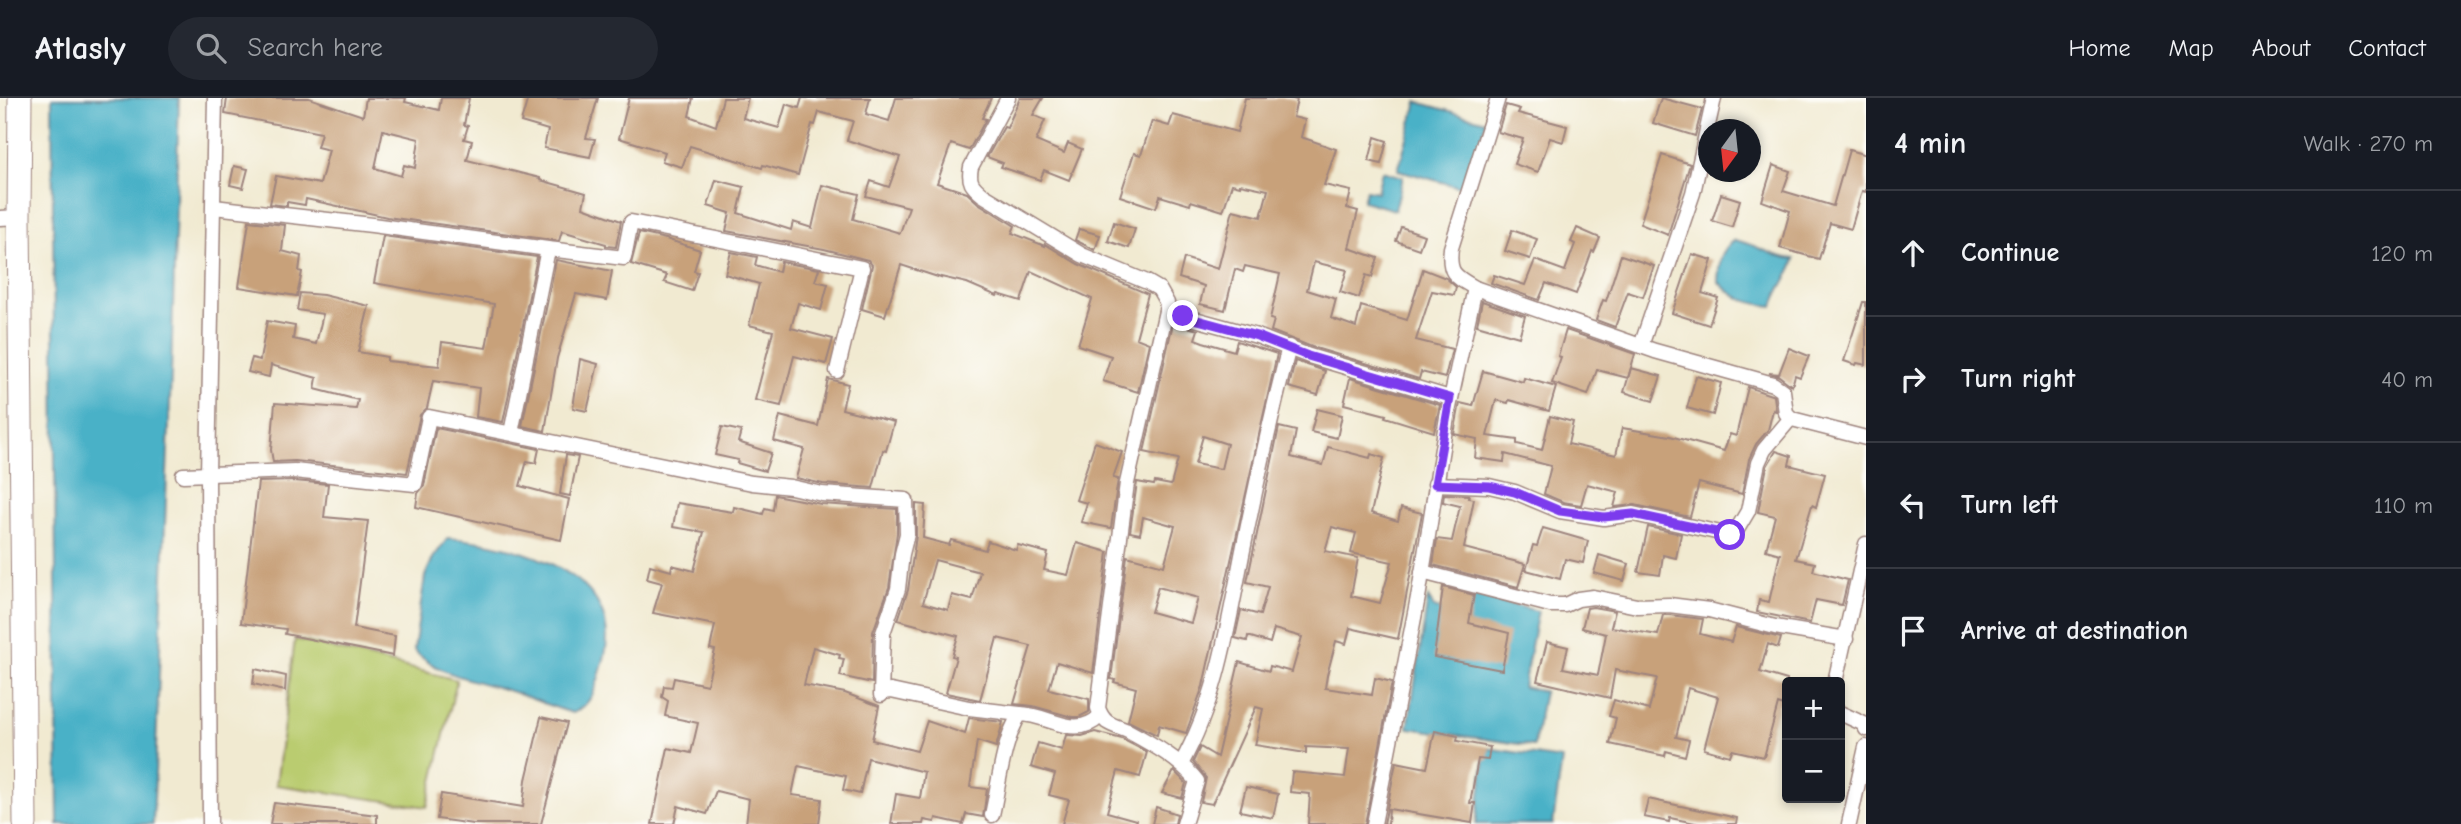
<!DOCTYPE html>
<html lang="en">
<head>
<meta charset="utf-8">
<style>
	body { margin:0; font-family:"Comic Neue",sans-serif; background:#242831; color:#f1f3f6 }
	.controls { position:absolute; right:21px; bottom:21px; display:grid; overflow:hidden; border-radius:7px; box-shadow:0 4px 10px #0003 }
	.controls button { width:63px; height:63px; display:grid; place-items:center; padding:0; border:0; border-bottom:2px solid #363941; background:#171b24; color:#f1f3f6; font:35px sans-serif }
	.compass { position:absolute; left:1698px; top:21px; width:63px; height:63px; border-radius:50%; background:#171b24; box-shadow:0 4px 10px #0003; rotate:195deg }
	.stop { position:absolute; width:21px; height:21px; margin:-16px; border:5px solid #7c3aed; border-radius:50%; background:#fff }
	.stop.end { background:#7c3aed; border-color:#fff; box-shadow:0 2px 7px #0008 }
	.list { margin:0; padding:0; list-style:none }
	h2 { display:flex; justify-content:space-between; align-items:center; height:91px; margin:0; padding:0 28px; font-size:30px }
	h2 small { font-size:23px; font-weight:400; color:#9ea1a6 }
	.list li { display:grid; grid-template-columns:46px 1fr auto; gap:21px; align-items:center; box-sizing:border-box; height:126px; padding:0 28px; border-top:2px solid #363941 }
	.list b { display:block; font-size:26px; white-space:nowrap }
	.list em { font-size:23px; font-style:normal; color:#9ea1a6 }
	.icon { flex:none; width:38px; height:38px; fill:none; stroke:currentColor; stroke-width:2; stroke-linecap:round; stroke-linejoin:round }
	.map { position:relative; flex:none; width:1866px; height:726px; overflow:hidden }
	header { display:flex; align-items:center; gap:42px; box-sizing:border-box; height:98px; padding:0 35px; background:#171b24; border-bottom:2px solid #363941 }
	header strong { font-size:33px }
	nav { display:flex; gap:38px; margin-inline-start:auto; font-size:24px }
	.search { width:490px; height:63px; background:#242831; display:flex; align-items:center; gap:18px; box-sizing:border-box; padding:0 24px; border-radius:38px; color:#9ea1a6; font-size:26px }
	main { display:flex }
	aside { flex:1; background:#171b24 }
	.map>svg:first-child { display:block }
</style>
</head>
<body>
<header>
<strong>Atlasly</strong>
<div class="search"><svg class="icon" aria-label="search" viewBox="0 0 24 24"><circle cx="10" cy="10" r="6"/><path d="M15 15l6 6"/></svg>Search here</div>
<nav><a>Home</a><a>Map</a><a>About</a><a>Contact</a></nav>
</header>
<main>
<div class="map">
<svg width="1866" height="726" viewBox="0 0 1866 726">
	<rect width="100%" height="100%" fill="#fdfcf7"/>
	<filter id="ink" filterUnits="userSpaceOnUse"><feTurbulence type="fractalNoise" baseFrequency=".0143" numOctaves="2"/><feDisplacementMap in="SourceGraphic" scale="14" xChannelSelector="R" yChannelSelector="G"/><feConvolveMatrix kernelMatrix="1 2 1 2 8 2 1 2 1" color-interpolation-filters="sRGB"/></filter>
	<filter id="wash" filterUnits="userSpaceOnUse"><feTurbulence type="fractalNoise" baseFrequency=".00686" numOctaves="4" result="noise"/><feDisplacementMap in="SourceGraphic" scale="28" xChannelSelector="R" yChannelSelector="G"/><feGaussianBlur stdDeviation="1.57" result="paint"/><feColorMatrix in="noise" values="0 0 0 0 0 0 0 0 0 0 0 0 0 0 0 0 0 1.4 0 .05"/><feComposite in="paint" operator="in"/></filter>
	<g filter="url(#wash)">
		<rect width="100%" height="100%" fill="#f1ead1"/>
		<path fill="#bacc6f" stroke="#82764d" stroke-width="2" d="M295,541l162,41 -30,127 -151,-22z"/>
		<g fill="#48b1c7" stroke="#496879" stroke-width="2">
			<path d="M52,0h127l-8,277 -18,449h-95z"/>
			<path d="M1417,4l69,19 -19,68 -69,-19z"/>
			<path d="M1382,73l21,6 -8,33 -32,-9 3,-11 11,2z"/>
			<path d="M1735,142c21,4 38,18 60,19 -2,12 -18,31 -22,47 -22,-2 -41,-8 -55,-25 1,-17 2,-32 17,-41z"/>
			<path d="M448,440c68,5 184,36 154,128 -6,21 -9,38 -29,47 -22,-6 -42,-15 -63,-22 -31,-10 -74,-16 -96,-41l11,-74 8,-18z"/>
			<path d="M1464,495l74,18 -15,76 21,4 -10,55 -126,-18 20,-130 6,9 15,5z"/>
			<path d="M1486,650l76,11 -9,65h-77z"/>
		</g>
		<g id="blocks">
			<g fill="#c8a17a" fill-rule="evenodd">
				<path d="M227,0h82l54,18 3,-18h40l-1,4 34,8 2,-12h28l-5,27 4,1 -4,13 8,2 -5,19 73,18v2l46,13 -3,14 38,14 -5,26 -10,-1v-2l-44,-13 -3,10 -172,-24 -81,-18 -1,6 -18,-3v4l-17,-2 6,-28 44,8 9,-34 -12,-3 4,-14 -96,-19zM383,32l36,9 -4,29 -11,-3 -3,11 -26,-8z"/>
				<path d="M528,0h70l-12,40 9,1 -5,18 -46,-9 4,-18 -27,-8z"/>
				<path d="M629,0h64l-4,18 27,10 7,-28h25l-5,20 36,10 7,-24 13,4 3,-10h68l-4,16 23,7 7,-23h95l-9,20 4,1 -17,31 -18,-6 -14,39 30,10 11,10 37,23 -3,7 33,13v-2l33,20 70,30 -12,44 13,5 -11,49 -35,-11 8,-25 -33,-11 14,-46 -61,-28 -10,30 -23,-7 -1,2 -30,-13 -26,-6v1l-40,-13 -16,51 -23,-7 9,-39 1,-5 -4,-5 -44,-11 -98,-18 4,-18 -22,-7 8,-26 28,7 -6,26 53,17 2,-8 19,6 10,-43 37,9 -6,25 47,14 9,-26 -43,-11 5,-15 18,6 11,-30 -53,-17 6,-19 -34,-9 -4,13 -3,-1 -14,51 -35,-10 -1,3 -72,-22 -8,21 -20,-6 3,-9 -46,-14z"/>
				<path d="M1020,0h23l-10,17 12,5 -9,21 28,12 4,-10 14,6 -13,31 -25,-10 -4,10 -39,-13 2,-4 -16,-6 17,-30 3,1z"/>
				<path d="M1245,0h43l9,2 -4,17 12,3 -4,17 35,12 -12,36 27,6 -4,17 11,3 -9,37 29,10 -6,19 -6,-2 -7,23 -19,-6 7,-22 -33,-8 -7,28 29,9 -5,19 25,9 5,-21 46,14 16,-51 23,9 10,9 -2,8 -22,-4 -16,49 36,9 -7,29 -24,-6 -2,7 -107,-32 -41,-16 3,-11 -4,-1 10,-45 -35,-8 -2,6 -8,-3 -10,41 -25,-6 4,-18 -25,-8 5,-20 34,11 15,-59 28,7 7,-27 -28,-6v2l-8,-2 -9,27 -32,-10 -1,4 -30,-9 -4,12 -36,-12 14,-43 7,2 11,-34 17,5 4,-11 64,17z"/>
				<path d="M1661,0l41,11 -7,27 -42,-13z"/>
				<path d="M1506,7l14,4 -2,4 49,13 -4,16 -13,-4 -12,34 -24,-8 9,-25 -25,-7z"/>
				<path d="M1375,39l12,4 -6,23 -12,-3z"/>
				<path d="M1849,52l17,5v37l-4,-1 -11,38 -21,-6 -11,36 -39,-11 10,-37 -28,-10 11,-36 17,6 -7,20 50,15z"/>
				<path d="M1662,57l28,9 -22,71 -28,-11z"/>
				<path d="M234,68l14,3 -5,19 -13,-3z"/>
				<path d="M1721,96l19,6 -8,27 -20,-6z"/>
				<path d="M249,123l36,4 -3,26 19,5 -2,15 3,1 -5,24 -58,-9z"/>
				<path d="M1114,124l21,7 -6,19 -21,-7z"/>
				<path d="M1401,129l23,8 -5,14 -23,-8z"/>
				<path d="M1577,130l23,10 -6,14 -2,-1 -16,43 -30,-11 -7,17 -48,-17 3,-8 31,10 10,-25 30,11 10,-27 -4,-2z"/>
				<path d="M1079,131l21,6 -5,15 -20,-10z"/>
				<path d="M1512,132l25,9 -7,20 -25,-8z"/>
				<path d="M639,135l27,6 34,11 -6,21 4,1 -6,19 -28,-9 3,-7 -36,-11z"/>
				<path d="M383,138l154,21 -34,165 -27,-5 3,-29 -46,-7 -6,27 -7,7 -13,58 -112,-12 -22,1 -2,-12 4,-47 81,6 2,-9 -43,-11 2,-11 -46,-13 -2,12 -21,-5 4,-14 8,2 7,-39 28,5 -2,13 23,5 7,-30 -26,-4 3,-17 23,2 46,11 -11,46 29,5v4l52,5 3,-24 44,6 8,-44 -120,-21z"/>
				<path d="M731,154l26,5 -2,8 24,7 2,-10 38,7 -4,12 13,3 -7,26 -23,-7 -7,25 42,11 -7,25 -32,-8 -13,50 -26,-6 18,-69 -24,-6 10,-41 -34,-10z"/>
				<path d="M1692,156l20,6 -10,33 16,5 -9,27 -37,-12z"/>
				<path d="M1621,157l33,11 -11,31 -15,-5 -13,35 -19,-7 7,-20 3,1z"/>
				<path d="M556,162l56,11 -5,29 -31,-6 -19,64 -12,73 -23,-5z"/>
				<path d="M1482,203l43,15 -6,21 -42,-12z"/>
				<path d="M1863,204h3v63l-9,-2 -1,2 -12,-4z"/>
				<path d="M1173,225l25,7 -3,9 8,3 31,9 3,-10 40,13 -74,332 -17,47 -27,-8 -2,10 -29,-14 8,-33 -22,-6 1,-2 -4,-1 16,-123 37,10 11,-40 -32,-9 -3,17 -10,-2 7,-50 17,3 1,-3 16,3 7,-26 -34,-7zM1203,338l24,8 -6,25 -26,-5zM1158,489l40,11 -7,25 -40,-11z"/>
				<path d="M1566,232l69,24 -7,24 -31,-8 -9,25 -36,-12 9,-26 -3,-1z"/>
				<path d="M1789,250l20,8 -9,21 -5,-2 -3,11 -13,-10 -10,-3 10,1z"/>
				<path d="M580,261l18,5 -11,47 -14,-3z"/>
				<path d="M1295,263l30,10 -7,24 -29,-8z"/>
				<path d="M1631,270l30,8 -8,25 -29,-9z"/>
				<path d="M1483,273l40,11 1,-4 32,9 -7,24 -40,-11 -1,3 -12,-3 -9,36 30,4v4l25,6 8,-34 23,6 -5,22 48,11 6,-27 48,8 54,15 6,-17 6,2 12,-49 26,9 2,15 -3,-1 -5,20 -12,14 -7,15 -7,35 -43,-11 -9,34 -55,-12 -21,2 4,-15 -31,-8 -6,21 -18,-3 -19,-8 7,-28 -46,-12 -1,8 -29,-4 2,-19 -23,-5 6,-31 13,3z"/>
				<path d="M1696,278l25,7 -8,32 -26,-7z"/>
				<path d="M1350,280l90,27 -6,27 -49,-15 1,-2 -42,-11z"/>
				<path d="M828,281l20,5 -6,25 52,13 -8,29 -3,-1 -10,38 -50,-4 -27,-6 8,-29 -30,-8 6,-25 38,10z"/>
				<path d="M1317,311l25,6 -5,23 -26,-6z"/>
				<path d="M722,329l19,4 -3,11 33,11 -6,18 -28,-8 1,-3 -23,-5z"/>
				<path d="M1279,329l17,4 -5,26 32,8 5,-18 42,11 1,-4 13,4 -13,55 27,8 3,-13 21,5 -24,126 -48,-11 -4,16 -10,-3 -9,34 -2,13 47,7 3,-17 17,4 -27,142h-57l2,-30 -20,-2 2,-20 53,5 4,-28 -43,-2v6l-51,-8 8,-36 -7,-2 -44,97 -11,-2 5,-24 -13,-16 7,-15 17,10 22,-95 30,9 1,-5 22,6 10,-35 -28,-8 -4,14 -22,-7 -1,5 -12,-3 6,-28 19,5 8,-28 -21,-5zM1332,429l24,6 -5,20 41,9 -12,41 -29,-7 7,-38 -33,-7z"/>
				<path d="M436,330l103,21 -3,14 -9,-2 -7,25 49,13 -8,41 -145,-33 2,-14 6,-7z"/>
				<path d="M1095,344l27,10 -9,26 5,1 -7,49 -30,-6 6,-19 -11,-3z"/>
				<path d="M1776,353l15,5 -2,9 36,9 -9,33 -4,-2 -16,54 19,4 -2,8 35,9 -6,25 -26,-5 -6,23 -53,-11 2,-12 10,2 11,-48 -14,-4 9,-34 -17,-4 9,-46z"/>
				<path d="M566,357l12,2 -8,39 -10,-2z"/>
				<path d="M294,383l34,3 -4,33 44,4 -14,107 41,8 -2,20 -108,-22 1,-5 -45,-6 17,-141z"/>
				<path d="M1444,396l25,1 -1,3 6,1 -10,49 61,16 -7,23 -85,-22 4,-26 15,2 8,-35 -17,-4z"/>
				<path d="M775,397l46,9 76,5v24l-8,54 -16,45 -1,51 -32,-7 4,-17 -5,-1 1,-3 -27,-8 -9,38 41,8 34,13 -7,34 45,11 10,-30 38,13 4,-16 34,4 -7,25 -19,-6 -7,46 17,2 -4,28 -17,-3 -3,10 -27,-6 -1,4 -11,-2 -1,4h-32l5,-30 24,4 4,-26 -56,-14 -8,36 -17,-4 3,-14 -48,-10 -6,29 30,4 -3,25h-73l3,-25 -33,-8 -9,23 -29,-8 -4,18h-22l16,-76 23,5 7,-30 -33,-7 3,-15 -6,-4 2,-11 8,1 2,-9 33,7 8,-35 -5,-1 5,-24 -62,-12 9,-30 -15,-4 3,-14 21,6 1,-6 22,6 10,-39 -31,-5 4,-24 56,9 1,-5 29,7 2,-6 8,2z"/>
				<path d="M916,406l9,1 -2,33 26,7 2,-5 34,10 3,-9 28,9 2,-5 30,8 -4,17 24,5 9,-32 31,9 -15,121 -36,-11 -8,27 40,10v13l-10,5h-7l-39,-11 -19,-2 17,-58 -34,-8 -17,62 -34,-7 10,-36 -4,-1 6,-20 -60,-16 10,-30 8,-54zM935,462l45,12 -8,28 -20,-5 -4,15 -25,-7z"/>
				<path d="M1648,429l33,7 -5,24 -13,-3 -3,20 -22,-3z"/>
				<path d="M1543,430l45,13 -5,22 -18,-4 -5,20 -34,-9 7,-25 4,1z"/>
				<path d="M1599,457l30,9 -5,17 -30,-8z"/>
				<path d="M1443,489l31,8 -5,28 40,10 -7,37 -68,-13z"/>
				<path d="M1593,509l22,4 -4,16 47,8 5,-20h6l34,4 -3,15 31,8 5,-15 45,11 -3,10 -10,-4 -8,28 27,8v27l-9,-3 -14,53 -32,-7 -2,6 -26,-7 14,-52 -30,-9 -12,49 13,3 -4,16 -19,-5 -1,5 -55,-12 6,-26 -7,-2 5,-16 35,10 8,-32 -42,-8 -5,28 -73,-17 10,-39 21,5 -5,21 35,7 8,-41 -24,-6 5,-20z"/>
				<path d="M255,571l31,7 -1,15 -32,-7z"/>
				<path d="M541,619l26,6 -26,101h-68l-36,-5 4,-25 82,13 3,-27z"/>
				<path d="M1435,633l23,5 -1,5 33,6 -2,13 -10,-1 -8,44h5l-3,20 -83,-14 -1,15h-4l12,-62 31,6z"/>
				<path d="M1095,634l27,7 25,13 -7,25 -22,-6 -11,41 29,8v4h-74l7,-24 -20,-5 6,-21 -24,-7 7,-24 24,7 4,-15 16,1z"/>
				<path d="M1174,673l12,12 -4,15 -20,-5z"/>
				<path d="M1246,689l32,7 -5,24 -33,-7z"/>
				<path d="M1648,701l89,19 -1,6h-36l-30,-6 -1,4 -25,-5z"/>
				<path d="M274,705l103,12v9h-107z"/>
				<path d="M1156,709l21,7 -2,10h-23z"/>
			</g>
		</g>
	</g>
	<g filter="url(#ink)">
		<use href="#blocks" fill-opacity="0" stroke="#9e847e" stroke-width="2"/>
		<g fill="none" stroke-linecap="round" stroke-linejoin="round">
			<g stroke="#9e847e" stroke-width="17">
				<g id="street">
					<path d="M1008,0l-37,69c-3,15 1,19 12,28l99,60 65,27 12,7 8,14 -1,8 91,25 52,20 141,42"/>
					<path d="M1498,0l-47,150c-3,25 3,28 24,40l180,63 118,33 10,7 3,22 6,6 74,19"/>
					<path d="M214,109l158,18 176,24 -37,184"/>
					<path d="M0,120l19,-1"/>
					<path d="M548,151l76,9 7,-36 231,46 -25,103"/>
					<path d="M1166,213l-39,172 -29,225c2,6 4,10 9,14 6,4 14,6 21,9 24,13 52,28 69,50l-13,43"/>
					<path d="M1641,248l52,-153 21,-95"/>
					<path d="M183,377l111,-4 121,13 14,-67 323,66 39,4 31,7 84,6 1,34 -5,20 -4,35 -15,44 -2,62"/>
					<path d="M1435,386l54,2 26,6 45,19 44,7 29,-4 97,21 5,-2 13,-22 10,-48 6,-13 27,-32"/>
					<path d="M1422,474l128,33h15l13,-6 15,-2 44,9 32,-1 40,5 66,17 71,12"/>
					<path d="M1835,584l31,-138"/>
					<path d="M882,594l9,-1 78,17 51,6"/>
					<path d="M1840,615l24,11 2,5"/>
					<path d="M1181,666c36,-64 47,-138 61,-209 14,-70 29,-139 47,-208"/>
					<path d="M992,717c7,-31 11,-75 28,-101 29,0 55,27 80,2"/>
					<path d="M210,726l-2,-349 7,-377"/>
					<path d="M1374,726l45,-232 28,-175 28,-129"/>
					<path d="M1849,726l17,-77"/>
				</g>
			</g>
			<g stroke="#9e847e" stroke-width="25">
				<path id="primary" d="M20,0l-1,119 6,607"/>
			</g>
			<use href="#street" stroke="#fff" stroke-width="14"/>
			<use href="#primary" stroke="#fff" stroke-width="23"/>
		</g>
	</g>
	<g fill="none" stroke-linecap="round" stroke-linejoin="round" filter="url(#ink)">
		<path stroke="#7c3aed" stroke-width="9" d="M1183,218l74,20 51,20 142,42 -15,86 54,2 26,6 45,19 44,6 29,-3 97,21"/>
	</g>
</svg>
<div class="controls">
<button>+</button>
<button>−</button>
</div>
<svg class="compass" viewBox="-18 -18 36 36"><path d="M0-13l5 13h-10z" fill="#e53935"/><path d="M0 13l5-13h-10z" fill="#9ea1a6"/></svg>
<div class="stop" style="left:1730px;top:437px"></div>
<div class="stop end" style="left:1183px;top:218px"></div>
</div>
<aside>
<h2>4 min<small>Walk · 270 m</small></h2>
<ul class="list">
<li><svg class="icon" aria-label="ahead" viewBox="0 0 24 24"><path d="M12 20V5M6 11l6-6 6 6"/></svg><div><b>Continue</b></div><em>120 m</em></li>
<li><svg class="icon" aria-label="right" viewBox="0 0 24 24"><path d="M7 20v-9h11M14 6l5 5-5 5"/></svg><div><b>Turn right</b></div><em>40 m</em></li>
<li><svg class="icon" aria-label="left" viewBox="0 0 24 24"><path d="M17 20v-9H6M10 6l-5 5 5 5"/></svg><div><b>Turn left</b></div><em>110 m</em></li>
<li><svg class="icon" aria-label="arrive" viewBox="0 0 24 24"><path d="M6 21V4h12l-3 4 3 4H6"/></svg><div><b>Arrive at destination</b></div></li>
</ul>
</aside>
</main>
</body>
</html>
